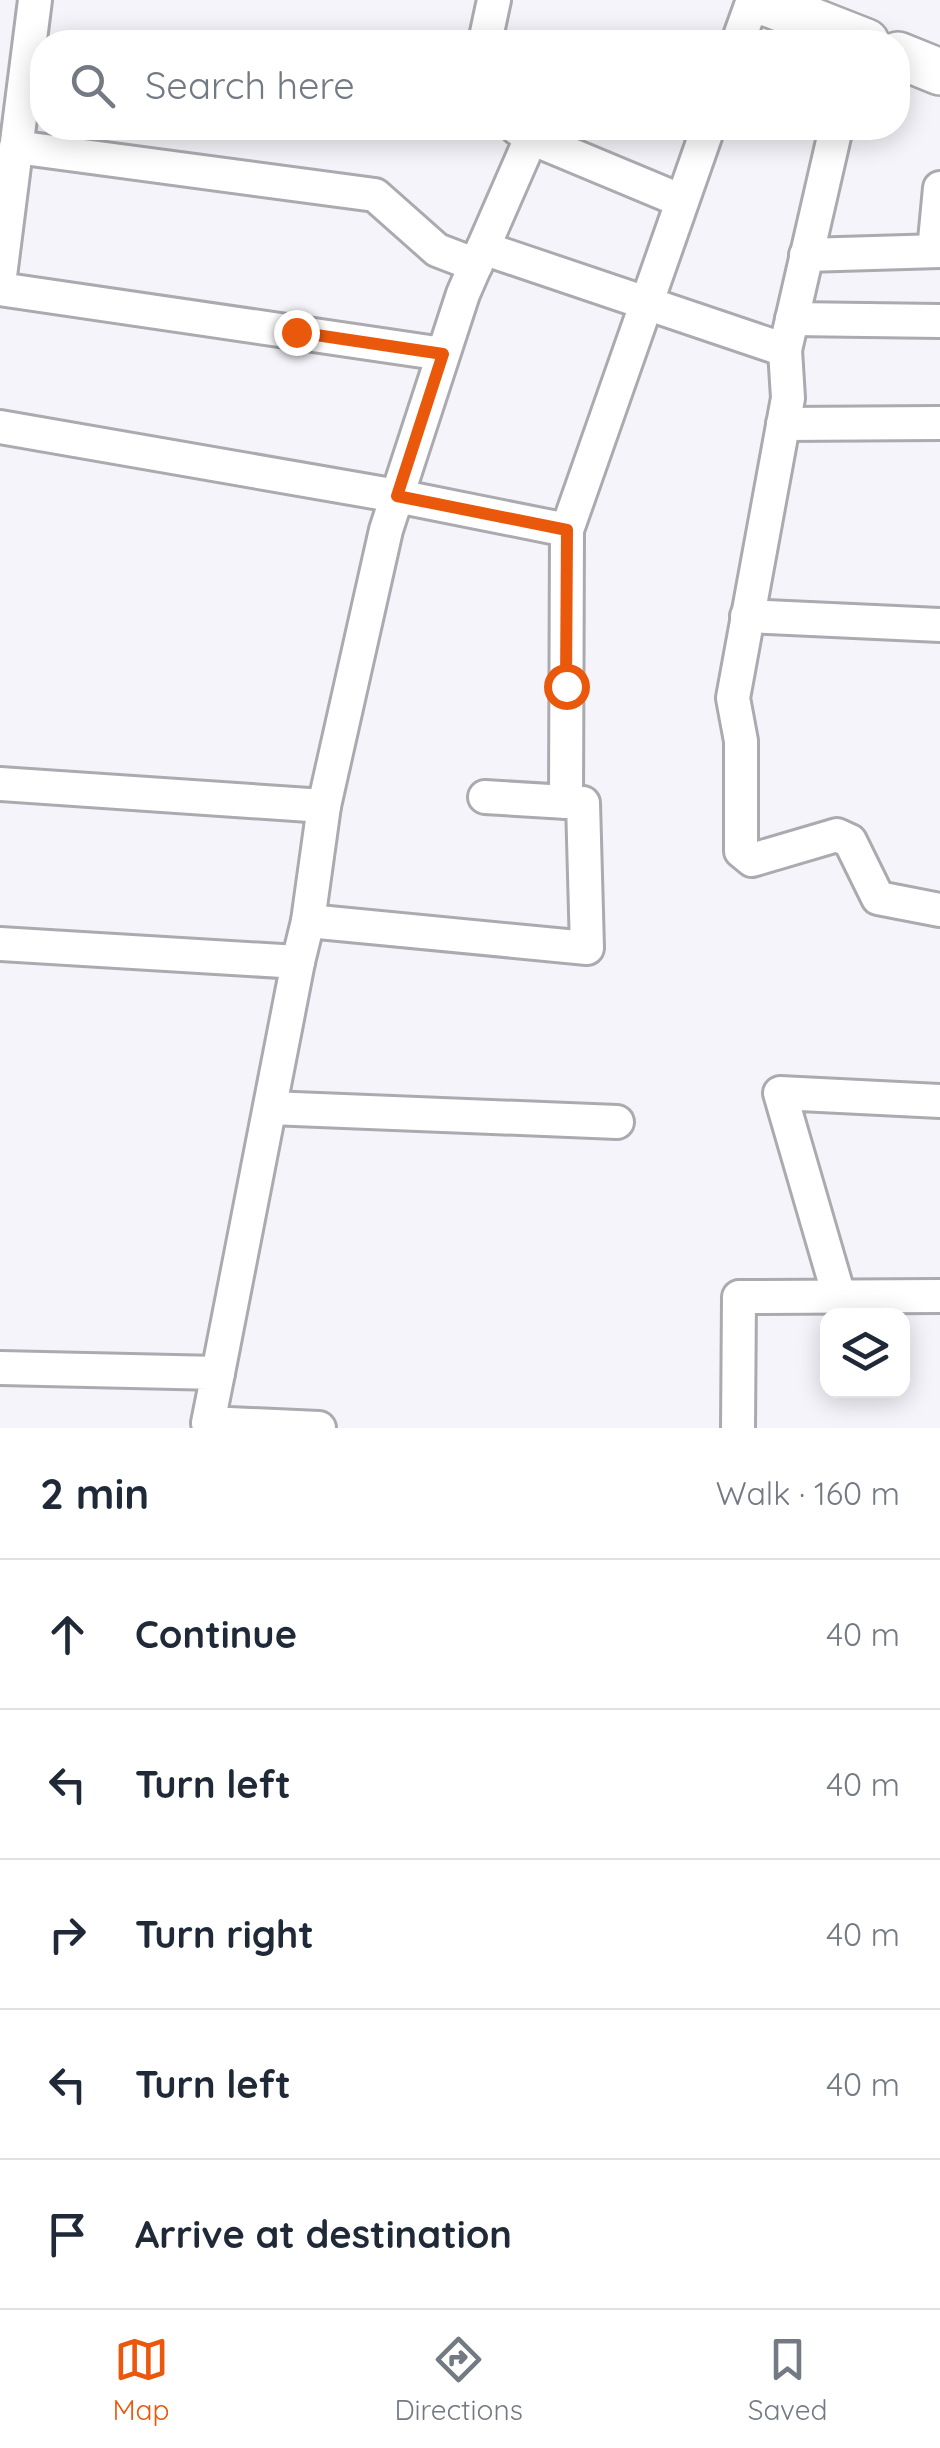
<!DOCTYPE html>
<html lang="en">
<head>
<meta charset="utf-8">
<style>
	body { margin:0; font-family:Quicksand,sans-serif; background:#f2f2f3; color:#1f2937 }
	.controls { position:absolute; right:30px; bottom:30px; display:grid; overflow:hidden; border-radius:20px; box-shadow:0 5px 25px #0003 }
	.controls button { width:90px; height:90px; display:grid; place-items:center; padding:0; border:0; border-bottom:2px solid #e0e1e3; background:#fff; color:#1f2937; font:50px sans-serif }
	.stop { position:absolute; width:30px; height:30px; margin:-22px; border:8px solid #ea580c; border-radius:50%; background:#fff }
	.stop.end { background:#ea580c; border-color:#fff; box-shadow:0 2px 10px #0008 }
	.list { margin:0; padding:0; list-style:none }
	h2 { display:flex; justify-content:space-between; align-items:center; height:130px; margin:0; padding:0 40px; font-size:42px }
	h2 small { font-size:32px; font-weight:400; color:#747a83 }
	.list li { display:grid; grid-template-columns:65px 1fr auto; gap:30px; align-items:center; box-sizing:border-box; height:150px; padding:0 40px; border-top:2px solid #e0e1e3 }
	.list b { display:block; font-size:38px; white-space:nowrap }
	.list em { font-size:32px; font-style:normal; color:#747a83 }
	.icon { flex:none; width:55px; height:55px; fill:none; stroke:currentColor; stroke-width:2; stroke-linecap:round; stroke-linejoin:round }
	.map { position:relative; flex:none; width:940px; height:1428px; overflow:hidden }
	.search { position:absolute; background:#fff; box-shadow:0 5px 25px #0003; left:30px; right:30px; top:30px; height:110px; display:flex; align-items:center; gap:25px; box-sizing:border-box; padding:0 35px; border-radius:40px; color:#747a83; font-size:38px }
	.sheet { height:880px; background:#fff }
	nav { display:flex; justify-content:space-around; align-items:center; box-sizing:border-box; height:140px; border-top:2px solid #e0e1e3; background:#fff; font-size:28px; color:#747a83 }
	nav a { display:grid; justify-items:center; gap:5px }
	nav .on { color:#ea580c }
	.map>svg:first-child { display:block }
</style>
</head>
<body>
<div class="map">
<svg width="940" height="1428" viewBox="0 0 940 1428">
	<rect width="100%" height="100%" fill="#f5f4fa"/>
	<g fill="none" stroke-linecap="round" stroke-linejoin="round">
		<g stroke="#aaaaaf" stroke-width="38">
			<g id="minor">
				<path d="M485,42l9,-42"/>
				<path d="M738,42l15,-42"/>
				<path d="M531,138l151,63"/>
				<path d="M16,147l359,48 62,55 39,15"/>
				<path d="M483,248l302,102 51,-222"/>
				<path d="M934,251l6,-63"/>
				<path d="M806,255l134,-4"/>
				<path d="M0,276l35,-276"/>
				<path d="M0,289l443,65"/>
				<path d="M792,319l148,2"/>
				<path d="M785,350l3,48 -55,300 8,43v110l11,9 85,-25 13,6 28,57 62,12"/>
				<path d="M783,424l157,-1"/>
				<path d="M0,427l397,69 170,34 141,-402"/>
				<path d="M747,616l193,9"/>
				<path d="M0,784l324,22 62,-276 77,-236 68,-156 -14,-10"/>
				<path d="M566,802l1,-272"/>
				<path d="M308,921l279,27 -4,-145 -98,-6"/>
				<path d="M0,944l298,18 10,-41 16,-115"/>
				<path d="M270,1108l347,14"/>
				<path d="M839,1296l-59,-203 160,8"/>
				<path d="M0,1368l218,5 -10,50 111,5"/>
				<path d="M218,1373l80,-411"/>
				<path d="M738,1428l1,-131 201,-1"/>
			</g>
		</g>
		<g stroke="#aaaaaf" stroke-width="50">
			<g id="secondary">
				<path d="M759,0l107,42"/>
				<path d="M898,55l42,17"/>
			</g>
		</g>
		<use href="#minor" stroke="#fff" stroke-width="32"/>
		<use href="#secondary" stroke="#fff" stroke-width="45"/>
	</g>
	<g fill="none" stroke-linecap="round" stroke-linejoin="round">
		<path stroke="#ea580c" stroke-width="12" d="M296,332l147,22 -46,142 170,34 -1,156"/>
	</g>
</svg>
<div class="controls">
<button><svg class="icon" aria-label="layers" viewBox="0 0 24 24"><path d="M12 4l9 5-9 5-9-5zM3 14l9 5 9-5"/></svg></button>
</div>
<div class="stop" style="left:566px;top:686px"></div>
<div class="stop end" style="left:296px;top:332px"></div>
<div class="search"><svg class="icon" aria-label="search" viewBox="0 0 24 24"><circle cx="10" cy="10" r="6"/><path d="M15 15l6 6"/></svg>Search here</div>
</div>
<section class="sheet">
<h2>2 min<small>Walk · 160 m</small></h2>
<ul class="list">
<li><svg class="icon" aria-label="ahead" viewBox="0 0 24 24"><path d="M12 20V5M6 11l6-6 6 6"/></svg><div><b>Continue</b></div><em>40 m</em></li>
<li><svg class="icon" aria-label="left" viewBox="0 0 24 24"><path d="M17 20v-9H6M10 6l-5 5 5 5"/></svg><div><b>Turn left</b></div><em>40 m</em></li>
<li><svg class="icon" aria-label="right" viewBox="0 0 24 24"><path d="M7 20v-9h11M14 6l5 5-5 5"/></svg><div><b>Turn right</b></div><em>40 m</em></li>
<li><svg class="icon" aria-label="left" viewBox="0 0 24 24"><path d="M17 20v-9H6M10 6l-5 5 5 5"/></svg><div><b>Turn left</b></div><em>40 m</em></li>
<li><svg class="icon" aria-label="arrive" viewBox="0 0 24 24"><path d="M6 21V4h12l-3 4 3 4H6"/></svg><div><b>Arrive at destination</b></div></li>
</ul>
</section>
<nav>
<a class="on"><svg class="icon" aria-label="map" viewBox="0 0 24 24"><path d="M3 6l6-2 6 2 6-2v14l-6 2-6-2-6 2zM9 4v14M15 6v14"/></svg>Map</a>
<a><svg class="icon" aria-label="directions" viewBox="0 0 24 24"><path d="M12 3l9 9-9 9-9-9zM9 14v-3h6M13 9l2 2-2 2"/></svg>Directions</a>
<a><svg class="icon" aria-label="saved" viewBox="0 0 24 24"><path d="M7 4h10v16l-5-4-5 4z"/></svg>Saved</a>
</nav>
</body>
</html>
